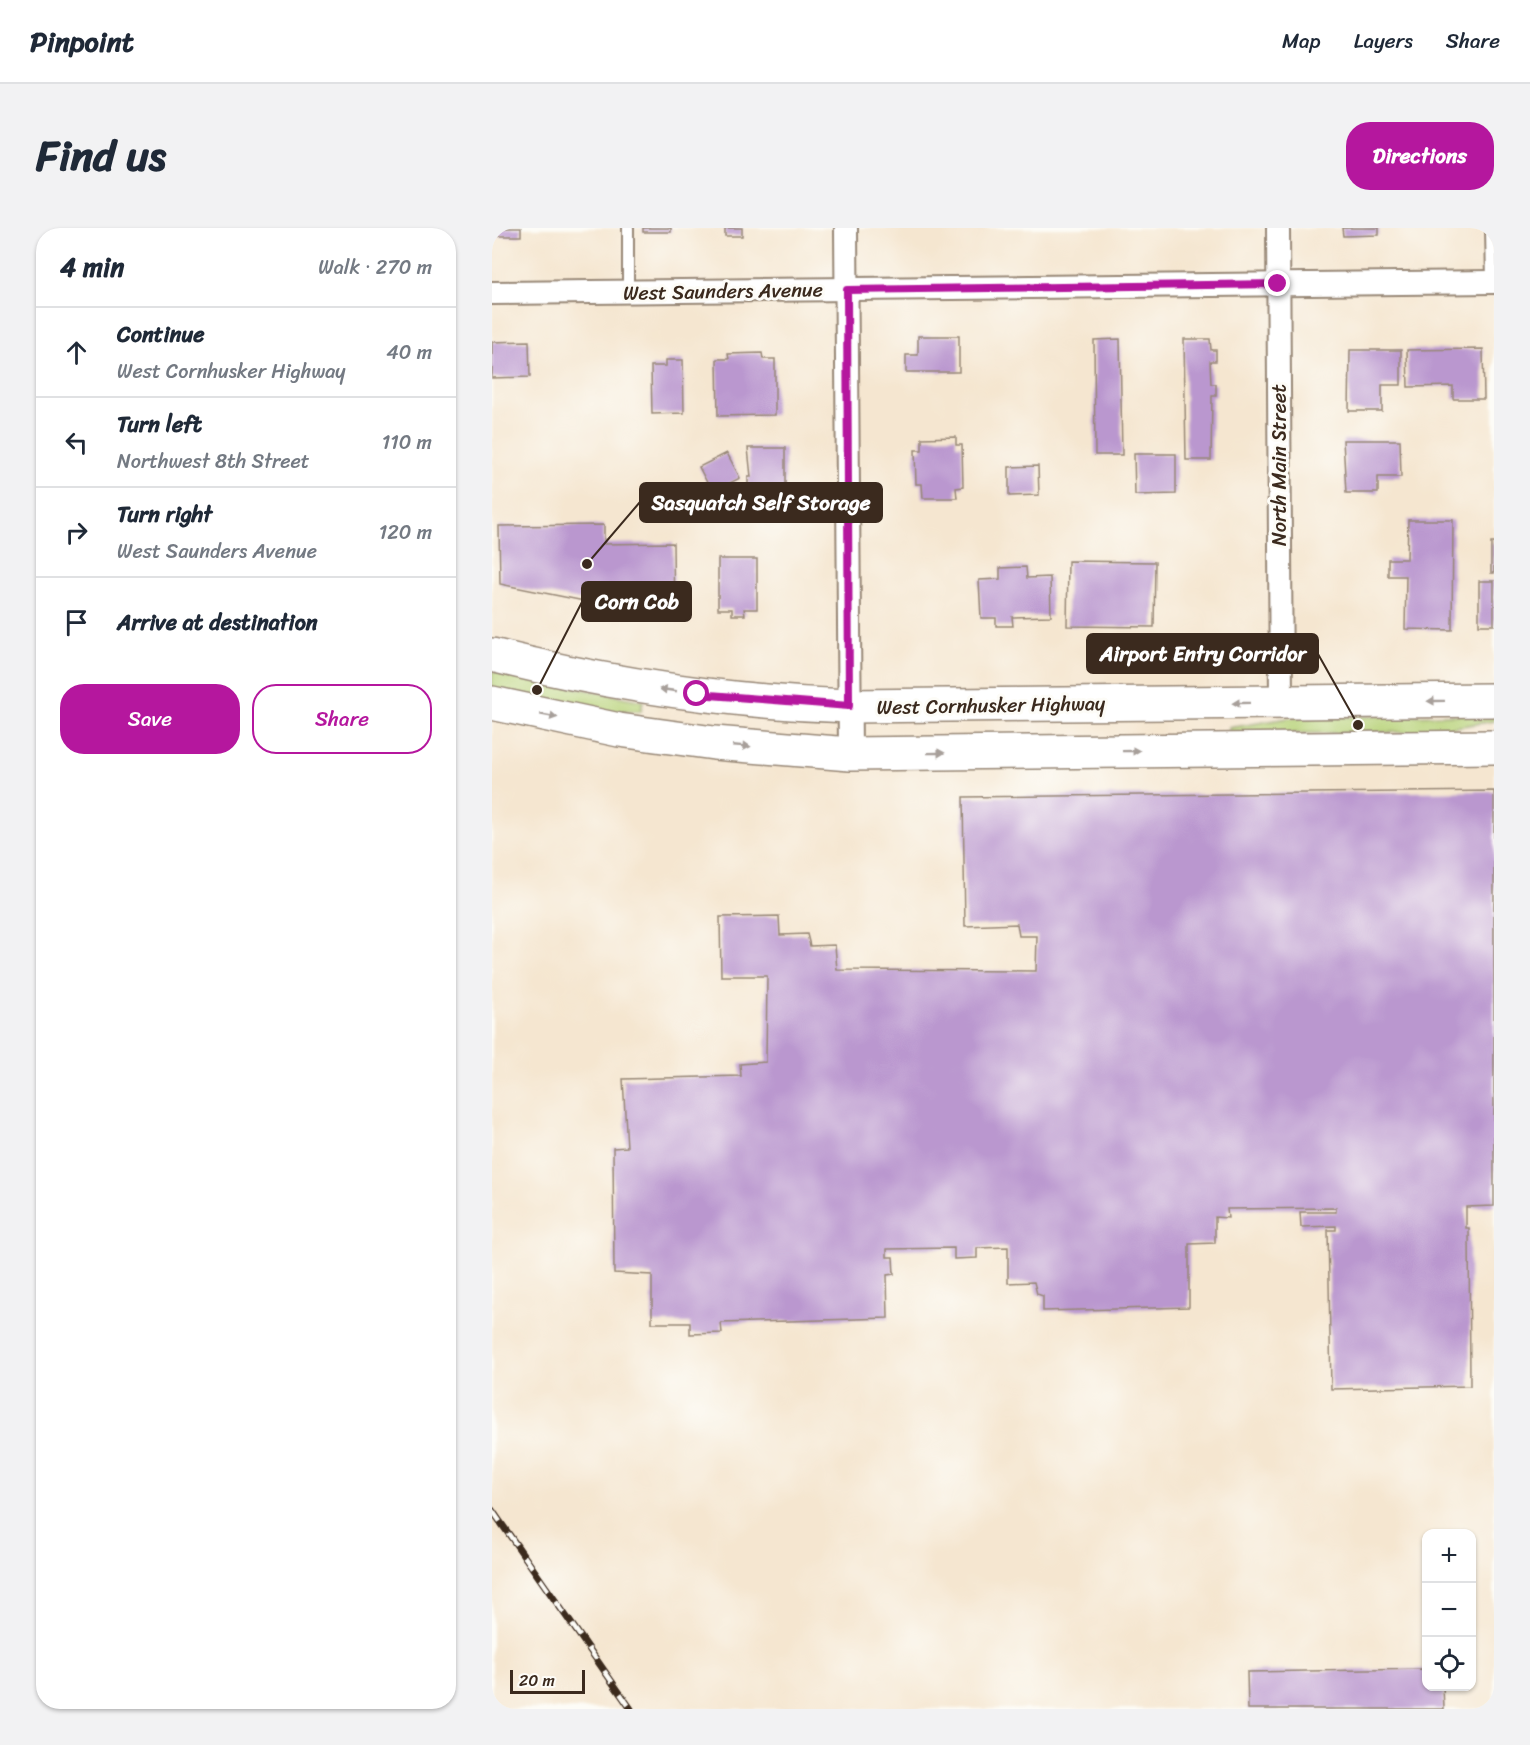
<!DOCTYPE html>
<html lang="en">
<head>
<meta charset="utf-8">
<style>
	body { margin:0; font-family:Sriracha,sans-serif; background:#f2f2f3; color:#1f2937 }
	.controls { position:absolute; right:18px; bottom:18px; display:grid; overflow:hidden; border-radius:12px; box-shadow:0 2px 4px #0004 }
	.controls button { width:54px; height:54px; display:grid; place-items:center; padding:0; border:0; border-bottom:2px solid #e0e1e3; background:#fff; color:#1f2937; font:30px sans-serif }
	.scale { position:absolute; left:18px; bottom:15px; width:75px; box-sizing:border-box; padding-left:6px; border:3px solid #3b2a1e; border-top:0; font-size:16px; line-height:21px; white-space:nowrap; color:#3b2a1e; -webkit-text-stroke:4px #fdfcf7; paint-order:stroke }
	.stop { position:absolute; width:18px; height:18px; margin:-14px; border:4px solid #b5179e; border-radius:50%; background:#fff }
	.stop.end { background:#b5179e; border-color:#fff; box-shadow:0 2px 6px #0008 }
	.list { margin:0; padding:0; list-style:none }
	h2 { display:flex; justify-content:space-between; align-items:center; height:78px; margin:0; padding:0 24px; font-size:26px }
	h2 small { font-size:20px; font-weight:400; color:#747a83 }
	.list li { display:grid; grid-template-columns:39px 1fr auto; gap:18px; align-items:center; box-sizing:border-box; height:90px; padding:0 24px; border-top:2px solid #e0e1e3 }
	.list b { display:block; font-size:22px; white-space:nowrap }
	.list p { margin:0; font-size:20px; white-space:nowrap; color:#747a83 }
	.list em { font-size:20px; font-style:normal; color:#747a83 }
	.actions { display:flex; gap:12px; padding:18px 24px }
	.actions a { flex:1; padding:14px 0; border:2px solid #b5179e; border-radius:24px; text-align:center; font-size:21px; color:#b5179e }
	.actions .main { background:#b5179e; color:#fff }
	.icon { flex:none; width:33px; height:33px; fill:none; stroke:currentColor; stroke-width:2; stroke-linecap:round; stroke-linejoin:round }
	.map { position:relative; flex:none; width:1002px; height:1481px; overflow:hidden; border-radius:24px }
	header { display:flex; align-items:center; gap:36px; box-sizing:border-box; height:84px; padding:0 30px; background:#fff; border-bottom:2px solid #e0e1e3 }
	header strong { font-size:28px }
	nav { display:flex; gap:33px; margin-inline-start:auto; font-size:21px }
	.intro { display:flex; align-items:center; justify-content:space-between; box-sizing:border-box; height:144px; padding:0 36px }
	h1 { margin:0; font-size:42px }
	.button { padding:15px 27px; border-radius:24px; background:#b5179e; color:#fff; font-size:21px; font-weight:700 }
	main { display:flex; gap:36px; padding:0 36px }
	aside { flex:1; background:#fff; border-radius:24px; box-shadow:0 2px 4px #0004 }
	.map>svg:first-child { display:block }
</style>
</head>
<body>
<header>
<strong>Pinpoint</strong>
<nav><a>Map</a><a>Layers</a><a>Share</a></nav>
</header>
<div class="intro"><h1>Find us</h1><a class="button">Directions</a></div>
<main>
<aside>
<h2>4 min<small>Walk · 270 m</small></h2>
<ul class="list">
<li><svg class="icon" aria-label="ahead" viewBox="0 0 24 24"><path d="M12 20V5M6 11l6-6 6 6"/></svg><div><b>Continue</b><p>West Cornhusker Highway</p></div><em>40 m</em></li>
<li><svg class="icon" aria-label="left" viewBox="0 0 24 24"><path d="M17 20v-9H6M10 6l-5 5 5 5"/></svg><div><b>Turn left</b><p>Northwest 8th Street</p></div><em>110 m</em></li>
<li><svg class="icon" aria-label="right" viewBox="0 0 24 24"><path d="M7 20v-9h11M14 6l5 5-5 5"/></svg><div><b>Turn right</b><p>West Saunders Avenue</p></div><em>120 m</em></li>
<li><svg class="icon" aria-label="arrive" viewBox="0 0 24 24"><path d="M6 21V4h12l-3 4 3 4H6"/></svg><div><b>Arrive at destination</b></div></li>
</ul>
<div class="actions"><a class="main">Save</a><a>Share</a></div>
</aside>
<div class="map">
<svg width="1002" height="1481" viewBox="0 0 1002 1481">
	<rect width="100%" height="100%" fill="#fdfcf7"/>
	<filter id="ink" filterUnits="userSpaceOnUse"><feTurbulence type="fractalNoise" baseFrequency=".0167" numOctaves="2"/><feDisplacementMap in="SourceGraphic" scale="12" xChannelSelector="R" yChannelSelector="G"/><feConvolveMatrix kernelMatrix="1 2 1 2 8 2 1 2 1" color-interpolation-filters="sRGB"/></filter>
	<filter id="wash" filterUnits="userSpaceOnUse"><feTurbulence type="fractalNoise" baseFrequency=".008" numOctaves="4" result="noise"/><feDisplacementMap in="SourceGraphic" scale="24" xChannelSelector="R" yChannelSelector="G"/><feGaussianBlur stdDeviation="1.35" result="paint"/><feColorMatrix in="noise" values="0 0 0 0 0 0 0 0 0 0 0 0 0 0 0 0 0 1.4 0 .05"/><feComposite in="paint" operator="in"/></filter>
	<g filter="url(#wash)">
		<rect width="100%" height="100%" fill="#f5e6d0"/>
		<g fill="#b7d278" stroke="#797e4b" stroke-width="1.5">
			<path d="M0,443l151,30 -2,10h-41l-108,-22z"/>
			<path d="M1002,486v7l-71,11 -194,2v-6l59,-10z"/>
		</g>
		<g id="blocks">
			<g fill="#ba97cf">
				<rect x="0" y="0" width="29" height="8"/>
				<rect x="151" y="0" width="28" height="4"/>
				<rect x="233" y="0" width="17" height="8"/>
				<path d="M850,0h37v7l-36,1z"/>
				<path d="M426,108h41v36h-53v-17h12z"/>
				<path d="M628,111l2,116h-27l-1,-115z"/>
				<path d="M692,111h26l1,11h5v11h-6l1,23h5v12h-4l-1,64h-25z"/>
				<path d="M37,113l1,36 -38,1v-36z"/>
				<path d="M991,121l1,50h-31v-13l-45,1 -1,-37z"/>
				<path d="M858,122h51v35h-19v26h-33z"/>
				<path d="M270,125l1,6h12v56l-57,1 -1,-57h12l-1,-5z"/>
				<path d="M174,132h17l1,53 -32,1 -1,-48h15z"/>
				<path d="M464,209v8h6l1,42 -7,1 1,10h-34l-1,-14h-6l-1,-34h7v-12z"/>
				<path d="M851,212h57l1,37h-23v16h-32z"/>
				<path d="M256,220h37v49h-37v-20h3z"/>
				<path d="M235,225l13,25 -28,14 -13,-25z"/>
				<path d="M642,226h42v40l-41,1z"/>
				<path d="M546,238l1,29 -30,1v-29z"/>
				<path d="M916,292h45l-1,110 -47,-1 1,-53h-18v-17h19z"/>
				<path d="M112,297v19l69,-1 1,76 -174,-35 -1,-58z"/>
				<rect x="999" y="315" width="3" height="30"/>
				<path d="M226,331h39v50h-13l1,6h-13v-6h-14z"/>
				<path d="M576,333l87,1 -1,65 -87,-1z"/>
				<path d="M534,339l1,11 23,-1 1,39 -39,1 1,9h-17v-8h-15l-2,-38 21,-1v-11z"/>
				<rect x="987" y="353" width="15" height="44"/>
				<path d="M1002,563v415l-28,1v21h3l1,158 -139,3 -3,-159h8v-4l-35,1 -1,-15h36v-4l-109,1 1,9 -13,-1v26l-26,1v63l-146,4v-15l-6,-2 -3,-12 -26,1v-36l-31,1v10l-23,1v-11l-67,1v8h6l1,17 -7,1 1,43 -167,5 1,10 -32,1v-11h-38v-48l-38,-2 -1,-125 14,-1 -4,-68 118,-3 -1,-12 26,-2 1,-86h-46l-1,-59 59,-1 1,19 27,-1 3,12 25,-1 2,25 199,1 1,-35h-18l-2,-12 -52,2 -2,-129z"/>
				<path d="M934,1441v17h17l1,23h-196l-1,-37z"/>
			</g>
		</g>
	</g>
	<g filter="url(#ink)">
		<use href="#blocks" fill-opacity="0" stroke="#988877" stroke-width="1.5"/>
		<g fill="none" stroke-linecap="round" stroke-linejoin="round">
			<g stroke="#988877" stroke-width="14">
				<g id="lane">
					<path d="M136,0v64"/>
					<path d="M999,0l1,54"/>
				</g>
			</g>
			<g stroke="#988877" stroke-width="26">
				<g id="street">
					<path d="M354,0l4,526"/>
					<path d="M786,0l3,474"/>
					<path d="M0,65l1002,-11"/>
				</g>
			</g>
			<g stroke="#988877" stroke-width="36">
				<g id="primary">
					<path d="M0,427c117,29 236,47 357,51l645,-6"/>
					<path d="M0,475l127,27 95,13 136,11 644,-7"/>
				</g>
			</g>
			<use href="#lane" stroke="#fff" stroke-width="10"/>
			<use href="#street" stroke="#fff" stroke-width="22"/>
			<use href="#primary" stroke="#fff" stroke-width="33"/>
			<g stroke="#3b2a1e" stroke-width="7">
				<path id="rail" d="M0,1282l139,199"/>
			</g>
			<use href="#rail" stroke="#fdfcf7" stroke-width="4.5" stroke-dasharray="14" stroke-linecap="butt"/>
		</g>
		<defs><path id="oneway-solid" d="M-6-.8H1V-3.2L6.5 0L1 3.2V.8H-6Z" transform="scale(1.5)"/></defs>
		<g fill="#a79f9a">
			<use href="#oneway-solid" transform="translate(176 462) rotate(-172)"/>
			<use href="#oneway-solid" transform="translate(944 473) rotate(179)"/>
			<use href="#oneway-solid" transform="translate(749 475) rotate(179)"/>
			<use href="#oneway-solid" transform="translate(57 488) rotate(11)"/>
			<use href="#oneway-solid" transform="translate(250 518) rotate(5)"/>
			<use href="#oneway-solid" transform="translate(639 523) rotate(-1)"/>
			<use href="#oneway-solid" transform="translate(444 525) rotate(-1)"/>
		</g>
	</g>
	<g fill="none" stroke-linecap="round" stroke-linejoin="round" filter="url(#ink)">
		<path stroke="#b5179e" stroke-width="8" d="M205,466l152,12 -2,-416 431,-6"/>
	</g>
	<g text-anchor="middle" stroke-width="6" stroke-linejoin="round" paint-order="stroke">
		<g font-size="20" fill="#3b2a1e" stroke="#fdfcf7">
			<text transform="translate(231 63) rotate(-1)" y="7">West Saunders Avenue</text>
			<text transform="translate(787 237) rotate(-90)" y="7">North Main Street</text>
			<text transform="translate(499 477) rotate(-1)" y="7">West Cornhusker Highway</text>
		</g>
	</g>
	<path fill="none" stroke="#3b2a1e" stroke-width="2" d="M95 336L148 274M45 462L90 374M866 497L826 426"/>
	<g fill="#3b2a1e" stroke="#fdfcf7" stroke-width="2">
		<circle cx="95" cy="336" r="6"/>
		<circle cx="45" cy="462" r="6"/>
		<circle cx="866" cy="497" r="6"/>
	</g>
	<g fill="#3b2a1e" stroke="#3b2a1e" stroke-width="2">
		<rect x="148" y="255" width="242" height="39" rx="6"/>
		<rect x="90" y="354" width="109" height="39" rx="6"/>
		<rect x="595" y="406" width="231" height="39" rx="6"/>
	</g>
	<g font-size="21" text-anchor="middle" font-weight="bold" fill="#fff">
		<text x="269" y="282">Sasquatch Self Storage</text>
		<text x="145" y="381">Corn Cob</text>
		<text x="711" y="433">Airport Entry Corridor</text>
	</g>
</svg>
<div class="controls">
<button>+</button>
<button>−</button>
<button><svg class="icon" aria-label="locate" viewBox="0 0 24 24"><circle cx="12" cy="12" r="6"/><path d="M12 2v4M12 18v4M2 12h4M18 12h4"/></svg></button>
</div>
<div class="scale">20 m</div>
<div class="stop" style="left:205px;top:466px"></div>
<div class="stop end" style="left:786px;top:56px"></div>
</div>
</main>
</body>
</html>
